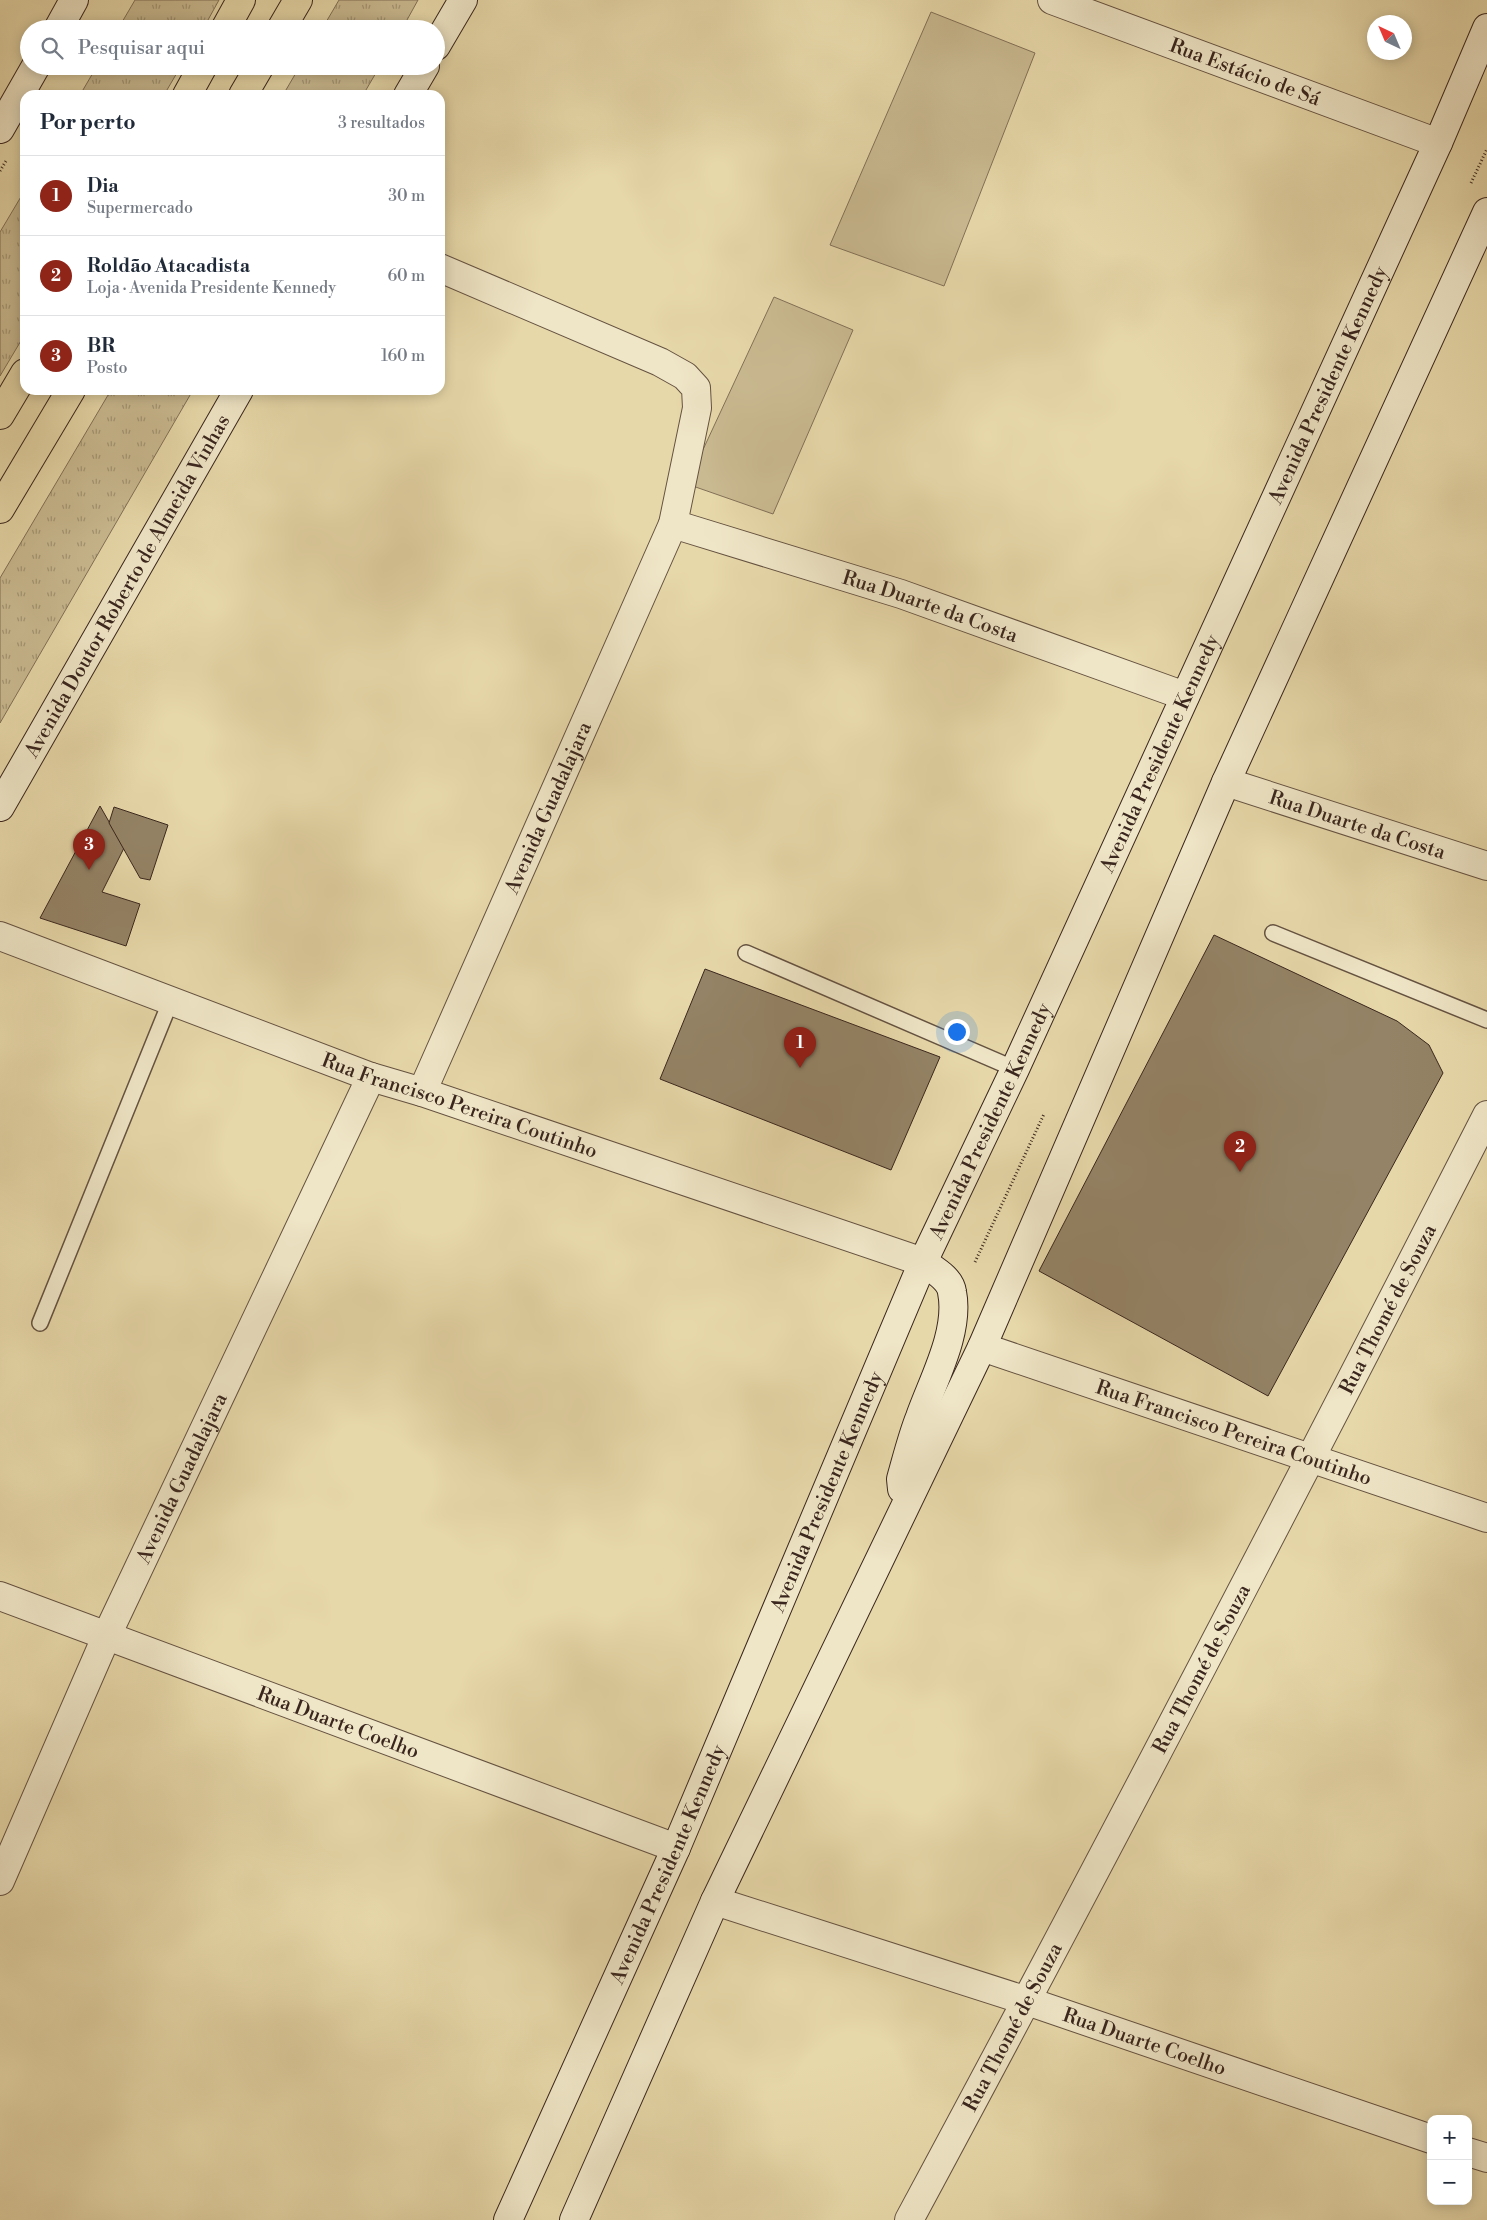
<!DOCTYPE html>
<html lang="pt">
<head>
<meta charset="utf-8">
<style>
	body { margin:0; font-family:"Libre Bodoni",serif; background:#f2f2f3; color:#1f2937 }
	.controls { position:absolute; right:15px; bottom:15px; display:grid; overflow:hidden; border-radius:10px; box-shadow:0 2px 12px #0003 }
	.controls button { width:45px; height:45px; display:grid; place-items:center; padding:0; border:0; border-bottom:1px solid #e0e1e3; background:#fff; color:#1f2937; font:25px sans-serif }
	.compass { position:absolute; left:1367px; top:15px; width:45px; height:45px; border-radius:50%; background:#fff; box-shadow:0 2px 12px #0003; rotate:316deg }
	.you { position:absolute; left:956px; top:1031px; width:18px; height:18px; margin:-12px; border:4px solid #fff; border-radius:50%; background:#1a73e8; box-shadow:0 0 0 8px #1a73e833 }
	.badge { display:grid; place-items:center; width:32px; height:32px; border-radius:50%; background:#8f2418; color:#fff; font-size:16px; font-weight:700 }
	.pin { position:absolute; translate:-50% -41px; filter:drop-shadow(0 1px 2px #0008) }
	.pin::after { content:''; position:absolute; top:26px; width:18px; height:15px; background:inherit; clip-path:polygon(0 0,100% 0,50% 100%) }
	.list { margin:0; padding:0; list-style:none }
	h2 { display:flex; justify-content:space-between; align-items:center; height:65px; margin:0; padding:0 20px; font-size:21px }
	h2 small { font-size:16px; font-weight:400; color:#747a83 }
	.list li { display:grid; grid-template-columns:32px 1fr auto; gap:15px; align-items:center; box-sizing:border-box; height:80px; padding:0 20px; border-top:1px solid #e0e1e3 }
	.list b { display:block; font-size:19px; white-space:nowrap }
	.list p { margin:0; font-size:16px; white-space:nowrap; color:#747a83 }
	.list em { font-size:16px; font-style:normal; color:#747a83 }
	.icon { flex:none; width:28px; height:28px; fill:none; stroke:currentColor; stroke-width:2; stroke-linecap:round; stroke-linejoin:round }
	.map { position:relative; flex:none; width:1487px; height:2220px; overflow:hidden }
	.search { position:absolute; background:#fff; box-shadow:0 2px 12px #0003; left:20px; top:20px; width:425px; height:55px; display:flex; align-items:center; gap:12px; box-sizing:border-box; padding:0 18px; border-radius:28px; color:#747a83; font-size:19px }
	.panel { position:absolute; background:#fff; box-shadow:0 2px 12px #0003; left:20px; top:90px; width:425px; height:305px; border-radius:15px }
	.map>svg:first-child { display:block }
</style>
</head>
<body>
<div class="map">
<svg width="1487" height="2220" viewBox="0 0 1487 2220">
	<defs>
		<pattern id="grass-tufts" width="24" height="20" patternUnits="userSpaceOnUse" patternTransform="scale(1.25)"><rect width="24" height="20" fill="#caba91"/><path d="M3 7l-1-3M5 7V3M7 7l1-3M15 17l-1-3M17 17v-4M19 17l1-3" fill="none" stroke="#a59776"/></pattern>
	</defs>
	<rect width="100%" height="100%" fill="#e7d8a9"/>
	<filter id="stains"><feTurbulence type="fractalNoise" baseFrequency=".004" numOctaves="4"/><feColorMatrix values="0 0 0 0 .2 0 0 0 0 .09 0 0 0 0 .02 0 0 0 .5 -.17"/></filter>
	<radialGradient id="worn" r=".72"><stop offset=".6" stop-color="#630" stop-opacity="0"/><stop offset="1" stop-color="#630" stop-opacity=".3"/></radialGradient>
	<g fill="url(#grass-tufts)" stroke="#827058">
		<path d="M135,0h84l-16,29h-85z"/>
		<path d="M339,0h79l-16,29h-80z"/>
		<path d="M97,66h84l-17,29h-84z"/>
		<path d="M300,66h80l-17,29h-80z"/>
		<path d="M25,190v144l-25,42v-144z"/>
		<path d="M111,390h82l-193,333v-145z"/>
	</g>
	<g fill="#caba91" stroke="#827058">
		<path d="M931,12l104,41 -91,233 -114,-41z"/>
		<path d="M774,297l79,33 -80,184 -86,-30z"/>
	</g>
	<g fill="#948366" stroke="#3a261e">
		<path d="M100,806l24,42 -22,44 38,12 -14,42 -86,-28z"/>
		<path d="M114,807l54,18 -18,55 -10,-2 -31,-55z"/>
		<path d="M1214,935l183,86 32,24 14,28 -175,323 -229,-125z"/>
		<path d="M705,969l235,88 -49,113 -231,-91z"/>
	</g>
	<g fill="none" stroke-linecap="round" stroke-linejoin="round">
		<g stroke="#655241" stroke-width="18">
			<g id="lane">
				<path d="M1273,933l214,87"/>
				<path d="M746,953l269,116"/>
				<path d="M40,1323l131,-323"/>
			</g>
		</g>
		<g stroke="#655241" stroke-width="30">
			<g id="street">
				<path id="s1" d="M1052,0l386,143"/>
				<path id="s2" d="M673,524l228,70 284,102"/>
				<path id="s3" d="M1226,782l261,84"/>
				<path id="s4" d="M0,936l371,141 51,15 501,170"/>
				<path id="s5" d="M422,1092l251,-568 24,-116 -1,-20 -11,-12 -25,-14 -220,-94"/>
				<path id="s6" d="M982,1347l505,171"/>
				<path id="s7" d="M0,1596l676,252"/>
				<path id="s8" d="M0,1881l107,-246 264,-558"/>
				<path id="s9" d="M715,1901l312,100 404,138"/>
				<path d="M1468,2152l19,6"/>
				<path id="s10" d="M909,2220c197,-366 389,-735 578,-1105"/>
			</g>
		</g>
		<g stroke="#3a261e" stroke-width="30">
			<g id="secondary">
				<path d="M58,29l16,-29"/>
				<path d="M436,46l27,-46"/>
				<path d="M408,95l17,-29"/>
				<path d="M0,129l36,-63"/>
				<path id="s11" d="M0,807l239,-417"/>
				<path d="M902,1489l-1,-10c6,-21 11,-42 19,-62 13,-37 40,-85 32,-125 -2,-14 -18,-22 -29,-30"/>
				<path id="s12" d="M508,2220l168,-372 247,-586 92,-193 423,-926 49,-115"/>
				<path d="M574,2220l141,-319 267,-554 244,-565 261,-570"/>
			</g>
		</g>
		<g stroke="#3a261e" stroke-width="30">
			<g id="highway">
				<path d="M225,29l16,-29"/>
				<path d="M281,29l17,-29"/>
				<path d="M187,95l16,-29"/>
				<path d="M243,95l17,-29"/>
				<path d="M0,415l25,-42"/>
				<path d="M0,509l71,-119"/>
			</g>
		</g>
		<g stroke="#3a261e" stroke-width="3" stroke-dasharray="1 2.5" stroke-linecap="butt">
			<path d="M0,171l6,-10"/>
			<path d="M1471,183l16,-34"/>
			<path d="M975,1262l69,-148"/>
		</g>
		<use href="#lane" stroke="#efe6c7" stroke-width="15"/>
		<use href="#street" stroke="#efe6c7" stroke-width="28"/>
		<use href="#secondary" stroke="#efe6c7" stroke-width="28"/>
		<use href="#highway" stroke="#e7d8a9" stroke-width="28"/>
	</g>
	<g text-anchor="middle" stroke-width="5" stroke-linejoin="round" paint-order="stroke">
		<g font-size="20" fill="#3a261e" stroke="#efe6c7">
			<text dy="7" stroke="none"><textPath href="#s1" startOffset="206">Rua Estácio de Sá</textPath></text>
			<text dy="7" stroke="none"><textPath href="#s12" startOffset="2010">Avenida Presidente Kennedy</textPath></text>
			<text dy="7" stroke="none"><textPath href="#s11" startOffset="255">Avenida Doutor Roberto de Almeida Vinhas</textPath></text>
			<text dy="7" stroke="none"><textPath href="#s2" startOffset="270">Rua Duarte da Costa</textPath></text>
			<text dy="7" stroke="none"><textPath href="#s12" startOffset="1605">Avenida Presidente Kennedy</textPath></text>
			<text dy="7" stroke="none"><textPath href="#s5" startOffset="311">Avenida Guadalajara</textPath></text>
			<text dy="7" stroke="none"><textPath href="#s3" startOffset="138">Rua Duarte da Costa</textPath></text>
			<text dy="7" stroke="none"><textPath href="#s4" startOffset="490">Rua Francisco Pereira Coutinho</textPath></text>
			<text dy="7" stroke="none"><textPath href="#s12" startOffset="1200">Avenida Presidente Kennedy</textPath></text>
			<text dy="7" stroke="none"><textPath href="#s10" startOffset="1029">Rua Thomé de Souza</textPath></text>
			<text dy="7" stroke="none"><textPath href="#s6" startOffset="266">Rua Francisco Pereira Coutinho</textPath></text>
			<text dy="7" stroke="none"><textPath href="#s8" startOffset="442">Avenida Guadalajara</textPath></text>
			<text dy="7" stroke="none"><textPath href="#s12" startOffset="795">Avenida Presidente Kennedy</textPath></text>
			<text dy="7" stroke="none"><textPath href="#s10" startOffset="624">Rua Thomé de Souza</textPath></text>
			<text dy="7" stroke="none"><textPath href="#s7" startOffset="361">Rua Duarte Coelho</textPath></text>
			<text dy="7" stroke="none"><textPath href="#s12" startOffset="390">Avenida Presidente Kennedy</textPath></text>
			<text dy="7" stroke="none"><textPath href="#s10" startOffset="219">Rua Thomé de Souza</textPath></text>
			<text dy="7" stroke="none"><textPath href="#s9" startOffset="452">Rua Duarte Coelho</textPath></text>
		</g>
	</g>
	<rect width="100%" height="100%" filter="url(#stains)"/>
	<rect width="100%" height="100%" fill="url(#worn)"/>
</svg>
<div class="controls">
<button>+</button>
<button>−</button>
</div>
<svg class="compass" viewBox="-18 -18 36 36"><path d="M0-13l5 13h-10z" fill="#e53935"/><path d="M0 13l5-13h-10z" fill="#747a83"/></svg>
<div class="you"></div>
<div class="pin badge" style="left:800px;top:1068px">1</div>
<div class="pin badge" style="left:1240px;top:1172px">2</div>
<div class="pin badge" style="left:89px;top:870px">3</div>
<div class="search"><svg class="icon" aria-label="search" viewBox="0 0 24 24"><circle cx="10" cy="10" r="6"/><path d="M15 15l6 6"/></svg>Pesquisar aqui</div>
<section class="panel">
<h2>Por perto<small>3 resultados</small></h2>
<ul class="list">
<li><span class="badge">1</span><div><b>Dia</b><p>Supermercado</p></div><em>30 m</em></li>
<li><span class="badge">2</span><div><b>Roldão Atacadista</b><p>Loja · Avenida Presidente Kennedy</p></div><em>60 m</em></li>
<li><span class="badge">3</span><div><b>BR</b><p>Posto</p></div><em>160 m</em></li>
</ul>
</section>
</div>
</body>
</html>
